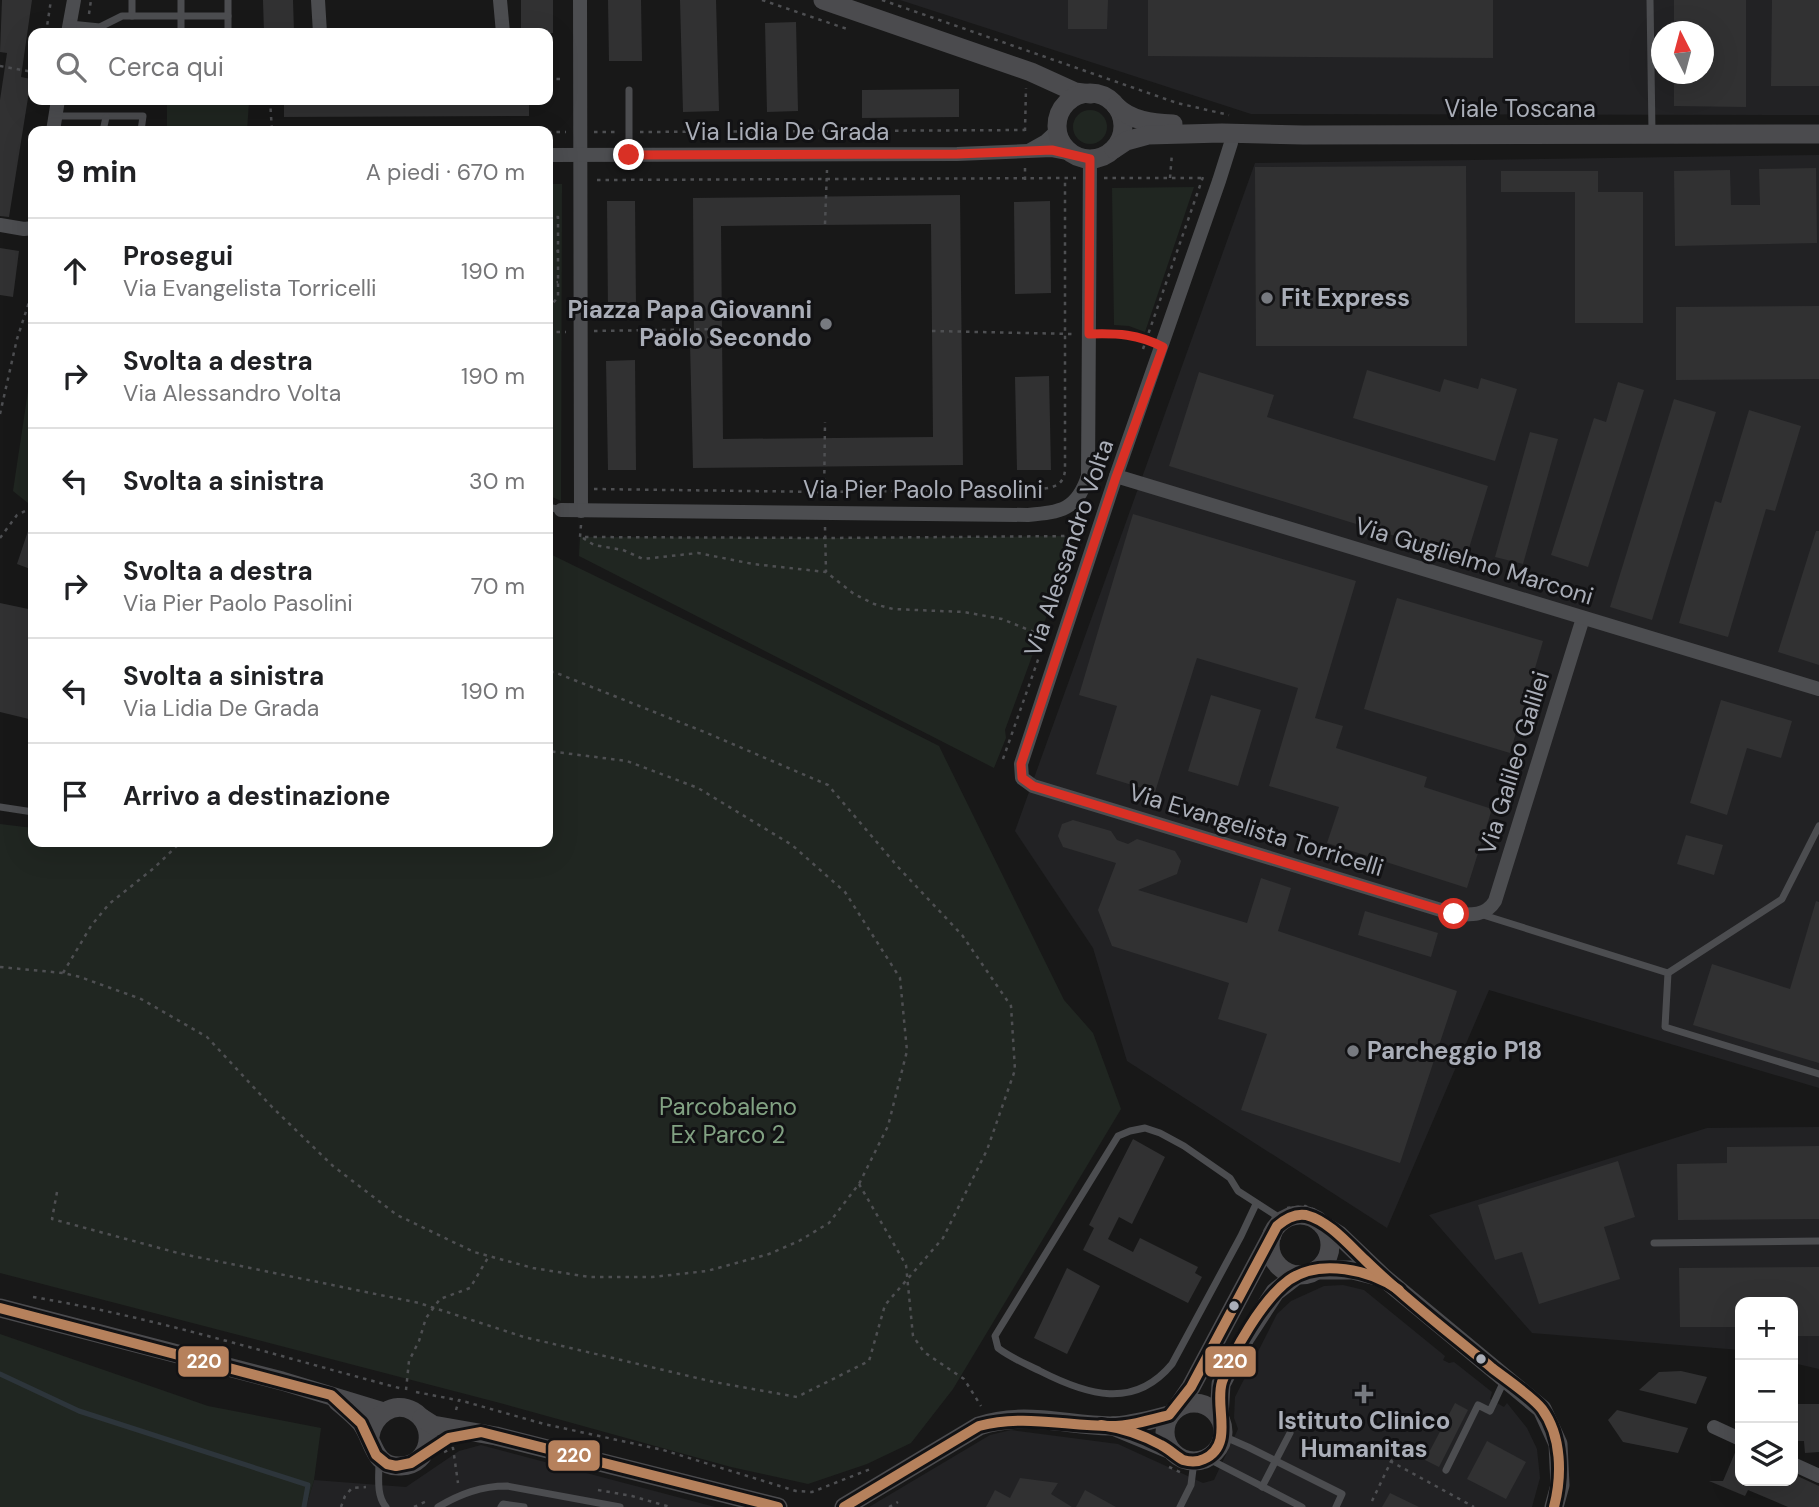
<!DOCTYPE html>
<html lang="it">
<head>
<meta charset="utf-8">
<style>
	body { margin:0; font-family:"DM Sans",sans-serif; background:#f6f6f6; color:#202124 }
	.controls { position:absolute; right:21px; bottom:21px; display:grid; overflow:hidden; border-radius:14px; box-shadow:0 7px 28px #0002 }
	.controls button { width:63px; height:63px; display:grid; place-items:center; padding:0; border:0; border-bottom:2px solid #e0e0e0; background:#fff; color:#202124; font:35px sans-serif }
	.compass { position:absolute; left:1651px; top:21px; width:63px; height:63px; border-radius:50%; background:#fff; box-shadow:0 7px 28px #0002; rotate:354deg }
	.stop { position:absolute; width:21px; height:21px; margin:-16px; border:5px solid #d93025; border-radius:50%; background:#fff }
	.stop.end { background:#d93025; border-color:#fff; box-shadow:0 2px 7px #0008 }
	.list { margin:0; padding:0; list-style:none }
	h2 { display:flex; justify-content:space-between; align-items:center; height:91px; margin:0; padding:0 28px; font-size:30px }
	h2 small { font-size:23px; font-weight:400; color:#757577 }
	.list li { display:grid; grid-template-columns:46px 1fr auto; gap:21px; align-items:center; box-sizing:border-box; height:105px; padding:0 28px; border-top:2px solid #e0e0e0 }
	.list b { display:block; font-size:26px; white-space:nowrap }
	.list p { margin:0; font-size:23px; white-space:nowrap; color:#757577 }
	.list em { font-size:23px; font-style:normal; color:#757577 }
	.icon { flex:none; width:38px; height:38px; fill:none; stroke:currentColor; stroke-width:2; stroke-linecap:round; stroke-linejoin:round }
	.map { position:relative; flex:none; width:1819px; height:1507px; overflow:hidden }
	.search { position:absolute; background:#fff; box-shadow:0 7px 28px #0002; left:28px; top:28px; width:525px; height:77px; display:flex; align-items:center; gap:18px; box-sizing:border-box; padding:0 24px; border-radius:14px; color:#757577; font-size:26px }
	.panel { position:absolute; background:#fff; box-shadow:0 7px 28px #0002; left:28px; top:126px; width:525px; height:721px; border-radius:14px }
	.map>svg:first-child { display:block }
</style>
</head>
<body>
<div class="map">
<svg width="1819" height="1507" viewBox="0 0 1819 1507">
	<rect width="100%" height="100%" fill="#181818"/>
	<g fill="#222224" fill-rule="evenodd">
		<path d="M900,0h919v115l-568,-1zM1661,32h42v42h-42z"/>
		<path d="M1819,155v933l-330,-98 -102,238 -260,-167 -34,-113 -78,-117 240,-668z"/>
		<path d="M1819,1127v242l-26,-6v-61h-53v48l-208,-17 -103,-118 278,-87z"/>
		<path d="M1343,1285l21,5 81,66 -2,4 6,3 5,-1 38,30 -2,7 14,8 3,-4 20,25 10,21 3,29 -8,29h-663l121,-72 21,-5 107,14 85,39 11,-3 24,-51 -4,-11 1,-21 42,-83 14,-13 33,-15z"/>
		<path d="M481,1445l234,62h-409l8,-27 92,7 53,-36z"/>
	</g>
	<g fill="#202621">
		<path d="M167,102h82l-2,29h-80z"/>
		<circle cx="1090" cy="127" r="17"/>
		<path d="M548,184h14l-1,317 -13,-6z"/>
		<path d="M1194,187l-49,145 -16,-6 -15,-1 -2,-137z"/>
		<path d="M33,358v149l-20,-16z"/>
		<path d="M1076,536l-71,194 1,8 -12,30 -415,-212 1,-19 245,1z"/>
		<path d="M548,553l265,129 126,64 125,254 29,33 28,76 -168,280 -42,54 -44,21 -59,20 -77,-17 -231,-64 -500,-130v-449l33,4v14h515z"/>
		<path d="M0,1334l208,72 113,22 -7,52 -8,27h-306z"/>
	</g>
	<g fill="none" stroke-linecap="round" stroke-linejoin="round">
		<path stroke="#2d353b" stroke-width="5" d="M0,1374l79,37 229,74 -4,22"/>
	</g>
	<g fill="#313132" fill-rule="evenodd">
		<path d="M2,0h30l-11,77 10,2 -22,138 -9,-1v-116l7,-47 -7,-1z"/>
		<path d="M263,0h30l1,33h-30z"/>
		<rect x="521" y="0" width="32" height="33"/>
		<path d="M608,0h33l1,61h-33z"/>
		<path d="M680,0h36l3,111 -36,1z"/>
		<path d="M1068,0h40l-1,29h-39z"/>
		<path d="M1148,0h345v58l-345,-2z"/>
		<path d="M1674,0h72v107l-72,-1v-32h30v-42h-30z"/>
		<path d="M1772,0h47v86h-48z"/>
		<path d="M796,22l2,89 -31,1 -2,-89z"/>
		<path d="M959,89v28l-97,1v-28z"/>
		<path d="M284,100h245v16l-245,1z"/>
		<path d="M1466,166l1,180h-211l-1,-179z"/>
		<path d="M1816,168l1,75 -142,3 -1,-75 56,-1 1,35h29l-1,-36z"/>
		<path d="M1501,171h97v21h45v131h-68v-131h-74z"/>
		<path d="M960,195l3,270 -270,3 -3,-125h4l-1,-145zM931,224l2,213 -210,2 -2,-213z"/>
		<path d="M607,201h28l1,107 -28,1z"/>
		<path d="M1050,201l1,92 -36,1 -1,-92z"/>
		<path d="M0,248l19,3 -6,46 -13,-2z"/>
		<path d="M1819,306v73l-143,1v-73z"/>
		<path d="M635,360l1,110h-28l-2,-109z"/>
		<path d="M1367,370l73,22 4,-13 34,10 3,-11 36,11 -22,72 -142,-43z"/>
		<path d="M1199,372l75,23 -7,22 221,69 -22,72 -297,-92z"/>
		<path d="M1049,376l2,94h-34l-2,-93z"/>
		<path d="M1618,382l26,8 -56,177 -37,-12 43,-137 12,4z"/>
		<path d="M1674,399l42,13 -64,208 -42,-13z"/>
		<path d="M1749,410l52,16 -26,85 -9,-2 -38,128 -49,-14 36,-122 6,2z"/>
		<path d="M1530,432l28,7 -35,125 -28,-7z"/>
		<path d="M1133,514l223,67 -41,137 28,8 -7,22 91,29 -3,10 68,22 -25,79 -140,-45 12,-36 -70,-21 29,-98 -101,-30 -42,134 -59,-18 21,-68 -38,-11z"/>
		<path d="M31,522l2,1v47l-16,-6z"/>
		<path d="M1816,531h3v134l-41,-13z"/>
		<path d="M1397,598l146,43 -33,112 -146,-44z"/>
		<path d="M0,603l33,7v110l-33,-8z"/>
		<path d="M1211,695l50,15 -23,76 -50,-15z"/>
		<path d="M1721,700l71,21 -11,37 -34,-10 -20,67 -37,-12z"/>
		<path d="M1073,820l38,11 6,9 11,4 9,-5 38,12 6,10 -4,13 -39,16 109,33 14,-45 30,10 -13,43 179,60 -57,172 -159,-53 26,-76 -49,-15 11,-36 -117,-37 -14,-36 18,-47 -53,-16 -5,-11 4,-12z"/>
		<path d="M1686,835l37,10 -9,30 -37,-11z"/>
		<path d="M1816,901l3,1v161l-126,-38 19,-61 78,25z"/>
		<path d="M1365,911l73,22 -7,24 -73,-22z"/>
		<path d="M1133,1139l32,18 -33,67 -13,-7 -11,22 25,13 7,-14 58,29 -3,6 7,4 -14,26 -105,-53 11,-22 -5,-3z"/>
		<path d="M1819,1146v73l-141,1 -1,-56 50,-1v-16z"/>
		<path d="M1618,1161l17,56 -31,10 16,52 -81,25 -17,-52 -27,8 -17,-55z"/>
		<path d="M1819,1267v69h-26v-34h-53v25h-60l-1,-59z"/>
		<path d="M1067,1268l33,18 -33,68 -33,-16z"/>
		<path d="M1681,1371l26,6 -11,27 -57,-14 20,-18z"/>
		<path d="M1455,1403l13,7 -29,57 -14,-7z"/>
		<path d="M1793,1404h26v48l-14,1 -1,-12h-11z"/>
		<path d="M1617,1410l71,18 -10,25 -55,-11 -15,-22z"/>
		<path d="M1487,1441l39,21 -20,37 -39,-20z"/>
		<path d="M1737,1448l3,1v32h53v-7l26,12v21h-31l-40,-17 -3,6 -36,-15h14z"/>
		<path d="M1020,1478l38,5 -7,11 21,13h-86l9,-17 15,8z"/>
		<path d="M1085,1490l31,17h-40z"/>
		<path d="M1390,1493l29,14h-37z"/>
	</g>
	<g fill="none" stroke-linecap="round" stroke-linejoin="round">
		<g stroke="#4e4f52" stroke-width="2.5" stroke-dasharray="3.5 5" stroke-linecap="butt">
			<path d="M762,0l88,30"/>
			<path d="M882,0l295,103 52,12"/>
			<path d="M89,14l2,-14"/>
			<path d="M46,33l5,-33"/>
			<path d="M0,66l33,6"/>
			<path d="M548,79h17"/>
			<path d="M270,100l2,31"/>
			<path d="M272,131h185"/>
			<path d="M1025,131l1,-43"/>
			<path d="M548,132h18"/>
			<path d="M594,132h25"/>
			<path d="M640,132l385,-2"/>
			<path d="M1104,178h102"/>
			<path d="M1170,178l2,-25"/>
			<path d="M597,180l479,-2"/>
			<path d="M1025,180v-15"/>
			<path d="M548,217h10v80l-10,12"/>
			<path d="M825,224l2,-54"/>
			<path d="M548,252l10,-1"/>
			<path d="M548,283l10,-1"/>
			<path d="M594,331l126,-2"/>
			<path d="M932,331l141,3"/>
			<path d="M548,332h18"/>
			<path d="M1104,333h23l18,5"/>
			<path d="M1143,349l60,-172"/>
			<path d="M0,414l17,-75 16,-49"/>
			<path d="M594,489l230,3 218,-3c13,-2 21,-4 23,-18v-292"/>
			<path d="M824,499l1,-77"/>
			<path d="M581,525l-1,12 245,1 251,-2"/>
			<path d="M825,527l1,45"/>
			<path d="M0,538l17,-23 16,-8"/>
			<path d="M583,538l11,7 29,5 20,9 55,-6 55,11 73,8 28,22 20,10 19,5 71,3 38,7 44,18"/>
			<path d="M1003,759l36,-102"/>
			<path d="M0,967l63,6 17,4 61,22 66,38 65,70 61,59 64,49 77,37 59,16 56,9h63l55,-6 62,-17 30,-13 30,-18 30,-39 29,-58 19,-75 -7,-73 -55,-86 -53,-47 -94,-57 -71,-27 -79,-10"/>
			<path d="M63,973l28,-47 18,-22 45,-36 27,-26"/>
			<path d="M859,1184l47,81 7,71 11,16 40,27 17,27"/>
			<path d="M57,1192l-5,27 126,34 241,50 105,34 190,45 83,15 72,-36 16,-56 58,-67 44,-88 28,-80 -4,-64 -49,-71 -64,-68 -70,-82 -121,-52 -153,-61h-6"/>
			<path d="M1287,1208l18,-2 10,4"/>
			<path d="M33,1297c125,21 247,60 370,92"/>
			<path d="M406,1390l3,-29 10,-20 7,-23 14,-19 30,-11 19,-32"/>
			<path d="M416,1392l41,8"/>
			<path d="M456,1410l3,-10 85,24 119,26 133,41 16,1 61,-24"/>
			<path d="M444,1452l9,-4 5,35"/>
			<path d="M1390,1461l84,46"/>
			<path d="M1169,1467l13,6"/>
			<path d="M598,1490l34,6 38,11"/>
			<path d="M1372,1501l25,-52"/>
			<path d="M341,1507l4,-11 7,-8 14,-1"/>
			<path d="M414,1507l13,-6"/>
			<path d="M889,1507l9,-5"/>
		</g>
		<g stroke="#4c4d50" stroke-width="7">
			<path d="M228,0v33"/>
			<path d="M1650,0l2,132"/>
			<path d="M132,16v-16"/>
			<path d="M70,24l30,3 22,-11h106"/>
			<path d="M181,33v-33"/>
			<path d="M56,116h87l-2,15"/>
			<path d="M103,131l3,-14"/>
			<path d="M629,155v-65"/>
			<path d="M548,507l13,3"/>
			<path d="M0,807l33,5"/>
			<path d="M1480,914l188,59 -3,54 154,47"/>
			<path d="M1668,973l114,-74 37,-73"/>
			<path d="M1256,1204l-15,32 -69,128c-38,46 -85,31 -132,7 -14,-7 -29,-13 -42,-23l-3,-12 123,-200 12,-5 15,-3 15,5 24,13 46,32 8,13 45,29"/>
			<path d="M1654,1243l165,-2"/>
			<path d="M1223,1436l25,11 94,47 -6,13"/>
			<path d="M1207,1458l95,49"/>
			<path d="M379,1462c0,15 -3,33 7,45"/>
			<path d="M1446,1470l32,-65 12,6 14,-30"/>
			<path d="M1262,1487l28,-54"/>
			<path d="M438,1507c22,-13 43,-21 69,-21l113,21"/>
			<path d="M501,1507l2,-3 21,3"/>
			<path d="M1180,1507l11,-22 3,-24"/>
		</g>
		<g stroke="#4c4d50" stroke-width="14">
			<path d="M318,0l2,33"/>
			<path d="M500,0l3,33"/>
			<path d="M580,0l1,511"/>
			<path d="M68,33l6,-33"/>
			<path d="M53,131l5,-31"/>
			<path d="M1231,133v10l-12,38 -103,295 -95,288 1,14 11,8 421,128c17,1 32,2 41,-13l88,-283"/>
			<path d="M1030,150l16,-9 12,-11"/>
			<path d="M548,155l409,-1 95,-4 21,4"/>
			<path d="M0,225l24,4 9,-1"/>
			<path d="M1116,476l703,213"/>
			<path d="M561,510l467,5c33,-3 49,-5 60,-39l2,-317"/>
			<path d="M1714,1427l26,12"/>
			<path d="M1793,1464l26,12"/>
		</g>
		<g stroke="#4b4b4e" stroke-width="19">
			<path d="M823,0l208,72 44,20 16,2"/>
			<circle cx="1090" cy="126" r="33"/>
			<path d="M1116,106c15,15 36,17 57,18"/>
			<path d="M1114,149l12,-8 22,-6 74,-2 81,2 516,-1"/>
			<circle cx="1300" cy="1245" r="30"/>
			<path d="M1323,1225l16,10 45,43 158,131 16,35 2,41 -6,22"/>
			<path d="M1316,1270h37l28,7"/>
			<path d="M0,1308l282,73 102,31"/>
			<path d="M337,1401c8,7 17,14 24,22 13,17 12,45 40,43 30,-1 37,-41 12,-55 -20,-11 -40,5 -43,25"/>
			<circle cx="1194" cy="1432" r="29"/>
			<path d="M1176,1409l15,-22 81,-152"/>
			<path d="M1219,1417l2,-33 24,-46 30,-46 22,-17"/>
			<path d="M422,1418l11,7 63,11 282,71"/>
			<path d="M1113,1426l58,24"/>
			<path d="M844,1507l135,-81c44,-15 86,-1 131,0 19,0 40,-6 59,-11"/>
		</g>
		<g stroke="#121214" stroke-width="16">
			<g id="bus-1">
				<path d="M0,1308l331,87 30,28 15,32 11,9 9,2 15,-3 38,-25 32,-6 297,75"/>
				<path d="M1101,1425c21,3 42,10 60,20 8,4 15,11 22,15 7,2 15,2 21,-1 31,-14 10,-52 18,-77 10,-30 41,-83 67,-102 31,-22 82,-10 110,10"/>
				<path d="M844,1507l135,-81c45,-12 86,0 131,0 20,0 40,-6 59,-11l22,-28 86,-161c8,-7 17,-13 29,-11 23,6 43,30 59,45 40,39 85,73 127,108 14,11 41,29 50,41 20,27 20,67 12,98"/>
			</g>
		</g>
		<use href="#bus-1" stroke="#b6815c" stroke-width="10"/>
	</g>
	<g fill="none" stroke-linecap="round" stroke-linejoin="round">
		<path stroke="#d93025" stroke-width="9" d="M629,155l328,-1 95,-4 38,9 -1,175c28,-1 49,0 74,13l-47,130 -95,287 1,14 11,8 421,128"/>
	</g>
	<g fill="#777a80" stroke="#121214" stroke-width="2.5">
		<circle cx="1267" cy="298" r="7"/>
		<circle cx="826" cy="324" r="7"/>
		<circle cx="1353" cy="1051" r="7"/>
		<path d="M1360.5 1383.5h7v7h7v7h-7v7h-7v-7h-7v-7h7z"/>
	</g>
	<g fill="#aaaeb8" stroke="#121214" stroke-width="2.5">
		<circle cx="1234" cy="1306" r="6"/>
		<circle cx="1481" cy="1359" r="6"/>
	</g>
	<g text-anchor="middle" stroke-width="6" stroke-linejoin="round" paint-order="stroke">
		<g font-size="24" fill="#aaaeb8" stroke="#121214">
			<text x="1520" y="117">Viale Toscana</text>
			<text x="787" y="140">Via Lidia De Grada</text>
			<text x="923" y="498">Via Pier Paolo Pasolini</text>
			<text transform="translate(1069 548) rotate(-71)" y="8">Via Alessandro Volta</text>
			<text transform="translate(1474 561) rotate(17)" y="8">Via Guglielmo Marconi</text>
			<text transform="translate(1514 763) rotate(-73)" y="8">Via Galileo Galilei</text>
			<text transform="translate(1256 830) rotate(17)" y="8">Via Evangelista Torricelli</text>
		</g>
		<g font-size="24" font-weight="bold" fill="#aaaeb8" stroke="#121214" text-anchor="start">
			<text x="1281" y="306">Fit Express</text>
			<text x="812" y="318" text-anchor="end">Piazza Papa Giovanni<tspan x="812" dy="28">Paolo Secondo</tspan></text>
			<text x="1367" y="1059">Parcheggio P18</text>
			<text x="1364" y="1429" text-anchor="middle">Istituto Clinico<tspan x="1364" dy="28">Humanitas</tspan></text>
		</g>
		<g font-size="24" fill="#82a283" stroke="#121214">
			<text x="728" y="1115">Parcobaleno<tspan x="728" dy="28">Ex Parco 2</tspan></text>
		</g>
	</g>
	<g stroke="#121214" stroke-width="2.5">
		<rect x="177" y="1345" width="53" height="33" rx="7" fill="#b6815c"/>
		<rect x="1204" y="1345" width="53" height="33" rx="7" fill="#b6815c"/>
		<rect x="547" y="1439" width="54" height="33" rx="7" fill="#b6815c"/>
	</g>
	<g font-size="19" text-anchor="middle" font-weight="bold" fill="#fff">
		<text x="204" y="1368">220</text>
		<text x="1230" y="1368">220</text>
		<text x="574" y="1462">220</text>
	</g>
</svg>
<div class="controls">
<button>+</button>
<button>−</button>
<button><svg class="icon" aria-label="layers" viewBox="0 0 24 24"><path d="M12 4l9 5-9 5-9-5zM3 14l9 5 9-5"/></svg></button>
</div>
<svg class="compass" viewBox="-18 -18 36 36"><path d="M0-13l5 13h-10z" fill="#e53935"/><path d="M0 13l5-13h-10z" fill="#757577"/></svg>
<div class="stop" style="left:1454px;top:914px"></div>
<div class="stop end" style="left:629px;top:155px"></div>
<div class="search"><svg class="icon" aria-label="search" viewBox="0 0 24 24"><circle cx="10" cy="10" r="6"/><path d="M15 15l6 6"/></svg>Cerca qui</div>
<section class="panel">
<h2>9 min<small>A piedi · 670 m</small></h2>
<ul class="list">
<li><svg class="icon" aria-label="ahead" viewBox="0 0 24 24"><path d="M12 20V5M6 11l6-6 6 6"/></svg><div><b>Prosegui</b><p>Via Evangelista Torricelli</p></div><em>190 m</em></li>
<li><svg class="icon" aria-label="right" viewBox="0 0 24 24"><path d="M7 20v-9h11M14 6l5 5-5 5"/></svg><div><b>Svolta a destra</b><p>Via Alessandro Volta</p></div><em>190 m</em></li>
<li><svg class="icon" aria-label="left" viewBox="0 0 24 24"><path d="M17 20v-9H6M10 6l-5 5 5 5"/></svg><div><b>Svolta a sinistra</b></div><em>30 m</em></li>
<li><svg class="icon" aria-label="right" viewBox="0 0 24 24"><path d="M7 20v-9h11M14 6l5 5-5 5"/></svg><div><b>Svolta a destra</b><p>Via Pier Paolo Pasolini</p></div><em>70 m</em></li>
<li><svg class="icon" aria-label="left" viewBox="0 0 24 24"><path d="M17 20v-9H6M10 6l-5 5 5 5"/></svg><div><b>Svolta a sinistra</b><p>Via Lidia De Grada</p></div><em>190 m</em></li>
<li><svg class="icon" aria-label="arrive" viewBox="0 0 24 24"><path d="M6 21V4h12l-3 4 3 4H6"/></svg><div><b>Arrivo a destinazione</b></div></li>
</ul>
</section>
</div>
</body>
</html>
